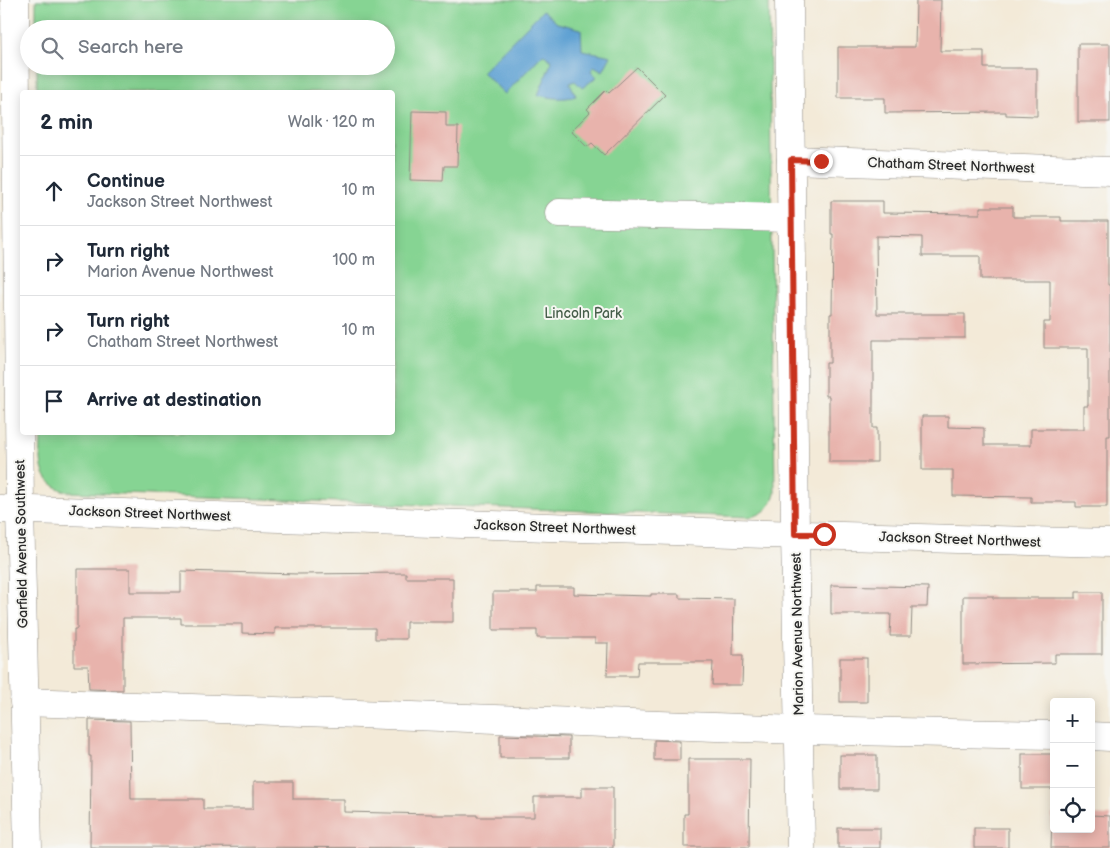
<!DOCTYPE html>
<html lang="en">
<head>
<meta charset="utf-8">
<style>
	body { margin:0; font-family:"Balsamiq Sans",sans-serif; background:#f2f2f3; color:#1f2937 }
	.controls { position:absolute; right:15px; bottom:15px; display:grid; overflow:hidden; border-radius:5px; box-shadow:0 2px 12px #0003 }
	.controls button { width:45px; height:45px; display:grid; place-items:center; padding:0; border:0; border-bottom:1px solid #e0e1e3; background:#fff; color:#1f2937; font:25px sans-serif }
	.stop { position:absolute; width:15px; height:15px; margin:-11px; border:4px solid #c8321e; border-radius:50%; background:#fff }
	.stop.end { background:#c8321e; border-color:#fff; box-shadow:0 1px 5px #0008 }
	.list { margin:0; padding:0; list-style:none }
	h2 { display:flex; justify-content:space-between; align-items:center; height:65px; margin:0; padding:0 20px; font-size:21px }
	h2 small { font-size:16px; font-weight:400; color:#747a83 }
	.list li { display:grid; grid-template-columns:32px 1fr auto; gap:15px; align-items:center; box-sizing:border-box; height:70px; padding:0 20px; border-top:1px solid #e0e1e3 }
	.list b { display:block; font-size:19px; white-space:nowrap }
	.list p { margin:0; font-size:16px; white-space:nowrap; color:#747a83 }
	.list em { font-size:16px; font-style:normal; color:#747a83 }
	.icon { flex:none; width:28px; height:28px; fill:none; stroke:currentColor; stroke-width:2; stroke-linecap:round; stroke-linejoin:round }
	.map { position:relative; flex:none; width:1110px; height:848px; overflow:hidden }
	.search { position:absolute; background:#fff; box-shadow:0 2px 12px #0003; left:20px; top:20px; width:375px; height:55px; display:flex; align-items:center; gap:12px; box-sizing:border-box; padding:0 18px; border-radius:28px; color:#747a83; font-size:19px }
	.panel { position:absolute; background:#fff; box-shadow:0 2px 12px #0003; left:20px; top:90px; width:375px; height:345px; border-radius:5px }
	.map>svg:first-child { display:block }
</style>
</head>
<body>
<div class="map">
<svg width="1110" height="848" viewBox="0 0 1110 848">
	<rect width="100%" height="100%" fill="#f6f6f2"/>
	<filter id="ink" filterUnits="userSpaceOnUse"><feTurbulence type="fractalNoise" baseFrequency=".02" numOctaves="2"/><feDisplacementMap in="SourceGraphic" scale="10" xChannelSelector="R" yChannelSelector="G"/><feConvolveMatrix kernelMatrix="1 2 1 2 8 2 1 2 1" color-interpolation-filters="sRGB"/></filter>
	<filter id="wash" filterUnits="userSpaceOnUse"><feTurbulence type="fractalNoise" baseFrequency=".0096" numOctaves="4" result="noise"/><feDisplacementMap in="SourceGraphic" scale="20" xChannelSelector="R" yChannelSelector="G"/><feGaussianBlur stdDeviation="1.12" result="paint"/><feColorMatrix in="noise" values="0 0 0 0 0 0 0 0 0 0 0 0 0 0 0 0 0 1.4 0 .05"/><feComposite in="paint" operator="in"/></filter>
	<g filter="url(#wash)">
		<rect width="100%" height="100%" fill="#f3ead8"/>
		<path fill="#86d493" stroke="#58805f" d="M36,0h733l6,493c-4,14 -11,22 -26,24l-681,-25c-32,-9 -27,-33 -27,-59l351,-1v-340h-355v-26h349v-37h-350z"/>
		<path fill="#5fa1d3" stroke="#45667f" d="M543,10l14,13 24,6 1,21 29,6 -8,15 -9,-5 -3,5 6,6 -15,11 -7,-7 -5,2 6,13c-13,4 -24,2 -38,-1l14,-34 -9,-7 -38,40 -23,-22z"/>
		<g id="blocks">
			<g fill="#e8b3ac">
				<path d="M916,0h25l-1,51h44v17h53v48l-31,-1v-3l-121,1v-15h-47v-51h77z"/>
				<rect x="1078" y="44" width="32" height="78"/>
				<path d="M637,67l28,28 -61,60 -12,-12 -5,4 -16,-16 19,-19 -3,-3 19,-19 3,3z"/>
				<path d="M412,111l34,1v15h12l-1,39h-13l-1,15 -33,-1z"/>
				<path d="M831,201h52v12l97,1v-7h33v10h48v4h47v64h2v151h-3v71h-31v-5h-45v-5l-78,-1v-26h-31v-54h26v11l36,1v17h47v-16h53v-23h4v-58h-44v-26h6v-42h-70v-24h-58v-19l-46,-1 1,78h88v24h-73v2h-19v88h4v34h-48v-66h-3v-33h4v-49h2l1,-80h-2z"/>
				<path d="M77,569h53v23h51v-21l117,3 108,-1v5h47v44h-47v17h-31v-11h-100v6l-33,-1v-9h-61v-6h-58v72l-34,-1 -1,-23h-14v-37h3z"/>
				<path d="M831,585l97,2 -1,20h-15l-1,29h-21l1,-22h-60z"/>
				<path d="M537,587h37v7l77,2v-2h28v4l55,1 -1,56h10l-1,30h-30l1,-23h-75l-1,14h-30l1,-33h-13v-5h-58v-8h-44v-38h44z"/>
				<path d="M1076,592h26v62h-47v9l-92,1v-68h30v2h83z"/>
				<rect x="840" y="658" width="27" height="44"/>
				<path d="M89,720l41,1 1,78h72v10h50v-27h40v17h51v13l88,2v1h45v2h57v-20h48v-10h31v61l-523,-1 1,-91h-2z"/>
				<path d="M500,735l69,2v21h-69z"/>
				<path d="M654,740l26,1v19h-26z"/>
				<rect x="1022" y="754" width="32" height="35"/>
				<rect x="840" y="755" width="37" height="34"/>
				<path d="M688,759h62l-1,88h-65v-33h4z"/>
				<path d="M1052,814h2v15h37v-14l19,1v32h-59z"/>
				<rect x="838" y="828" width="42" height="20"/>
				<rect x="974" y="828" width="34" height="20"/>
			</g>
		</g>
	</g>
	<g filter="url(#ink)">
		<use href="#blocks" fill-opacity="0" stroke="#8f8a82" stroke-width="1"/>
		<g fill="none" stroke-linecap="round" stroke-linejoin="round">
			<g stroke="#8f8a82" stroke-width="29">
				<g id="minor">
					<path d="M15,0l5,509 8,339"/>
					<path d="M789,0l6,534 6,314"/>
					<path d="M791,160l319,11"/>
					<path d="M559,213l232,5"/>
					<path d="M0,509l766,25 344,9"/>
					<path d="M24,702l775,28 255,5"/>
					<path d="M1091,736l19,1"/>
				</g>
			</g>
			<use href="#minor" stroke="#fff" stroke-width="28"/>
		</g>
	</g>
	<g fill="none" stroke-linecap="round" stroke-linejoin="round" filter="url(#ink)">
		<path stroke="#c8321e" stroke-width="6" d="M821,161l-30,-1 4,374h29"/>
	</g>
	<g text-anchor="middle" stroke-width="4" stroke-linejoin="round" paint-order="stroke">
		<g font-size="14" fill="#2b2b2b" stroke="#f6f6f2">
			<text transform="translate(951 165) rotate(2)" y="5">Chatham Street Northwest</text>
			<text transform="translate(150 513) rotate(2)" y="5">Jackson Street Northwest</text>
			<text transform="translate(555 527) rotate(2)" y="5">Jackson Street Northwest</text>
			<text transform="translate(960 539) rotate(2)" y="5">Jackson Street Northwest</text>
			<text transform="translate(21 544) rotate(-91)" y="5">Garfield Avenue Southwest</text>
			<text transform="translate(797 634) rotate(-91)" y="5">Marion Avenue Northwest</text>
		</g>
		<g font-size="14" fill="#465e4a" stroke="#f6f6f2">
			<text x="583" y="318">Lincoln Park</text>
		</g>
	</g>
</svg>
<div class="controls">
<button>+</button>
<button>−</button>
<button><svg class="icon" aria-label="locate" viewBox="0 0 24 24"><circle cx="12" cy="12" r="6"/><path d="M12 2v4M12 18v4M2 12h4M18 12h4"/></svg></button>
</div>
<div class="stop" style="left:824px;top:534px"></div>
<div class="stop end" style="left:821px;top:161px"></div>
<div class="search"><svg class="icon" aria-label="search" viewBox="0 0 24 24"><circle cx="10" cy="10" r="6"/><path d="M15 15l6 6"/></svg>Search here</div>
<section class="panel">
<h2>2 min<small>Walk · 120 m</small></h2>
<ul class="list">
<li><svg class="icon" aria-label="ahead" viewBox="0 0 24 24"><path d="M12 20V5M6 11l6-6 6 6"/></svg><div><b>Continue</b><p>Jackson Street Northwest</p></div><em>10 m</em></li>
<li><svg class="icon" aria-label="right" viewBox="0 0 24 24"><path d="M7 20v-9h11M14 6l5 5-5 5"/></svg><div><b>Turn right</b><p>Marion Avenue Northwest</p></div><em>100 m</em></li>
<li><svg class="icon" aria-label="right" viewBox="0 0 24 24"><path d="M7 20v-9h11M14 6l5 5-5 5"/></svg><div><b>Turn right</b><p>Chatham Street Northwest</p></div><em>10 m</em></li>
<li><svg class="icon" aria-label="arrive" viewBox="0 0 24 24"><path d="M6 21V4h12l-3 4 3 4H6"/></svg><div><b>Arrive at destination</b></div></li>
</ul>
</section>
</div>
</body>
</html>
